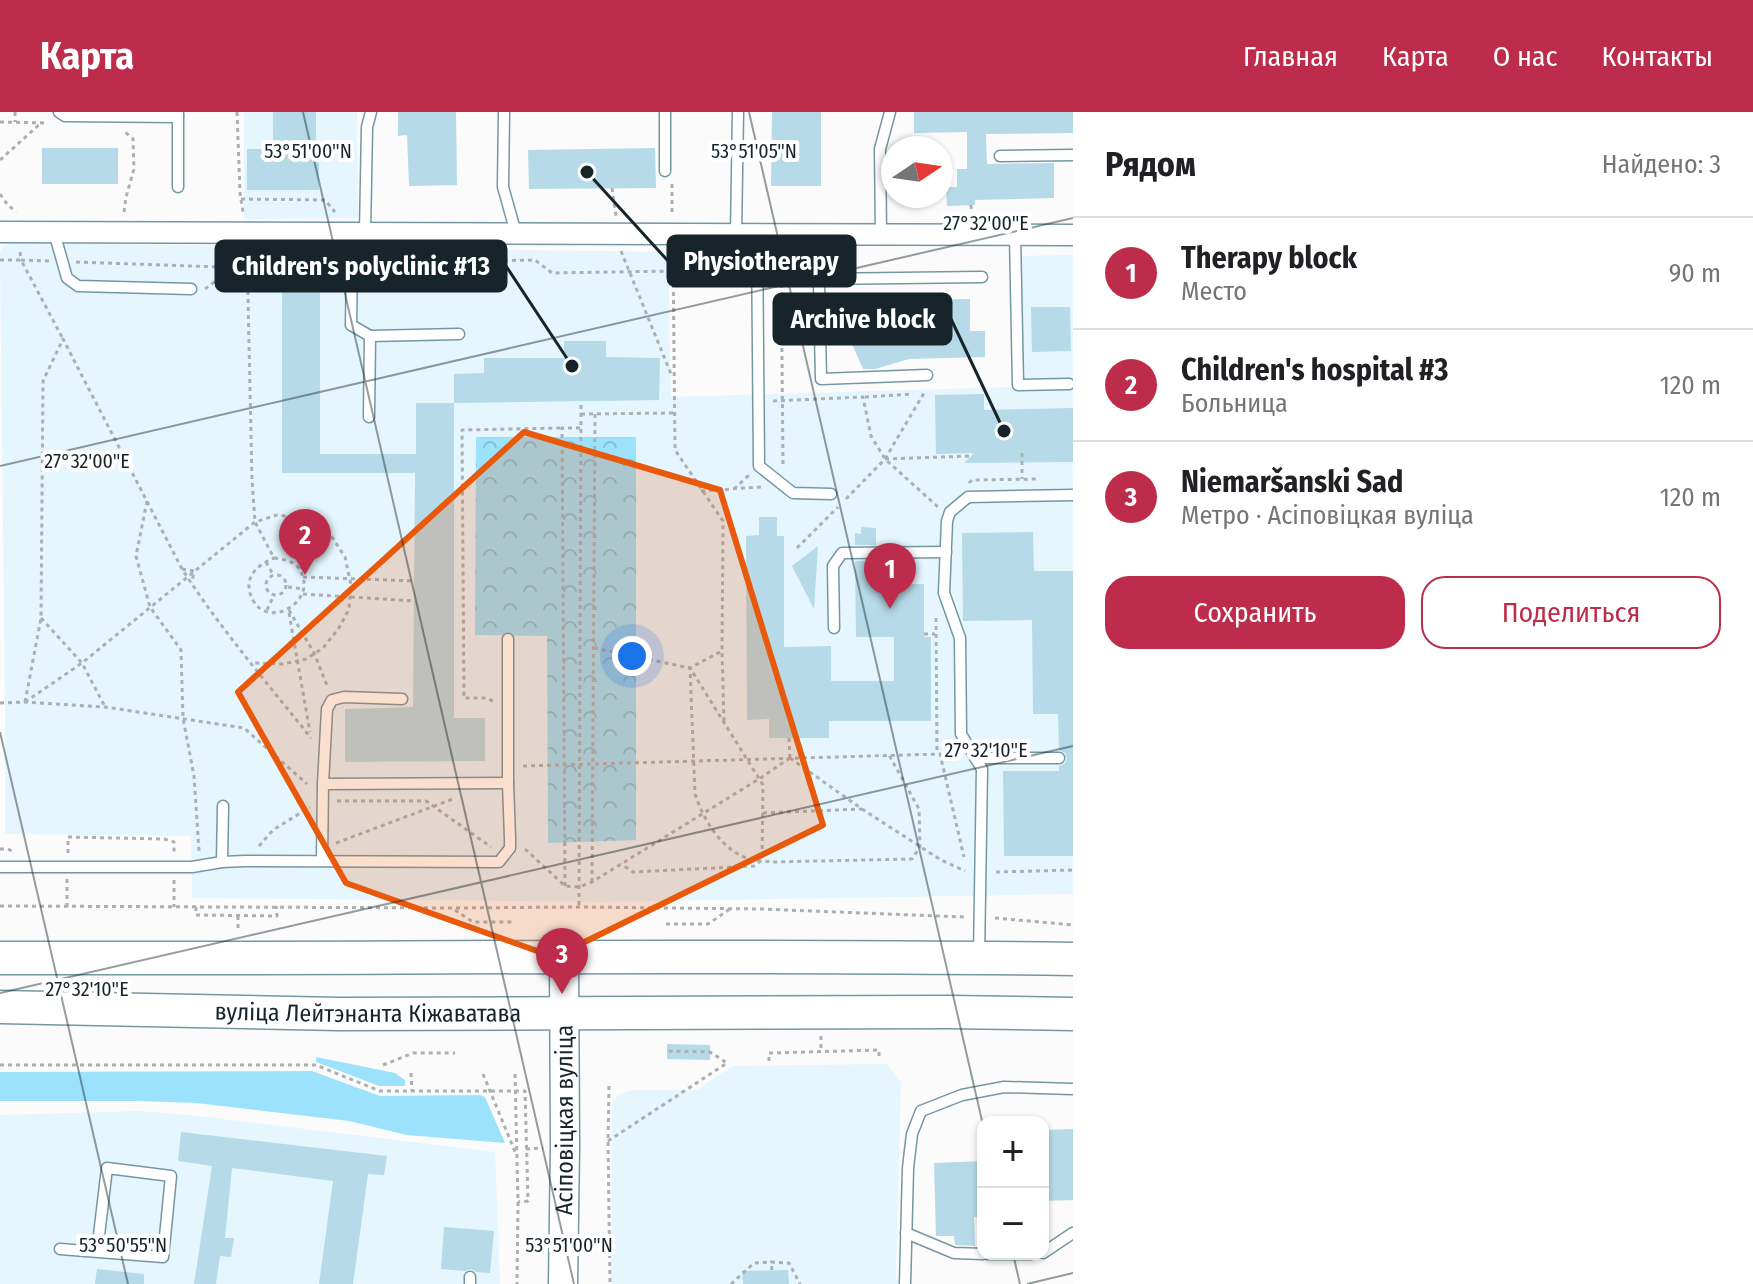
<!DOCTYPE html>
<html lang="ru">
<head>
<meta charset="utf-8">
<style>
	body { margin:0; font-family:"Fira Sans Condensed",sans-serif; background:#f6f6f6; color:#202124 }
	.controls { position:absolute; right:24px; bottom:24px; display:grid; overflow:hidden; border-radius:16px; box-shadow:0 2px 6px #0004 }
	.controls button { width:72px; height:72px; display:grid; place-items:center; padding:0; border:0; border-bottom:2px solid #e0e0e0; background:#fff; color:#202124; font:40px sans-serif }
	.compass { position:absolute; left:881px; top:24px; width:72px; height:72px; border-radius:50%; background:#fff; box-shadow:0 2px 6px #0004; rotate:77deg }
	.you { position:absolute; left:632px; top:544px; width:28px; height:28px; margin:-20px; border:6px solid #fff; border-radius:50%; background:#1a73e8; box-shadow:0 0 0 12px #1a73e833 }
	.badge { display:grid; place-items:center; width:52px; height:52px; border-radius:50%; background:#bd2c4b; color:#fff; font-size:26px; font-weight:700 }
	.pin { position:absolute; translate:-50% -66px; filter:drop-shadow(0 2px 4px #0008) }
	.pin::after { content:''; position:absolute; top:42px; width:28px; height:24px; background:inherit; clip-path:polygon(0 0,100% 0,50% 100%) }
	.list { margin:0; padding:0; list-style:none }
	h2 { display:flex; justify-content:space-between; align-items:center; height:104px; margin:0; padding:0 32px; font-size:34px }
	h2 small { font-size:26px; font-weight:400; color:#757577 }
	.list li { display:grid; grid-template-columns:52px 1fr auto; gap:24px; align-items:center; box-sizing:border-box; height:112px; padding:0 32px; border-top:2px solid #e0e0e0 }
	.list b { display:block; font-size:30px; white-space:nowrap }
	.list p { margin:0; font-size:26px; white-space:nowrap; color:#757577 }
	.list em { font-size:26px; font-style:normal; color:#757577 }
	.actions { display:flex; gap:16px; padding:24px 32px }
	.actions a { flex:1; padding:18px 0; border:2px solid #bd2c4b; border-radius:24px; text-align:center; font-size:28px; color:#bd2c4b }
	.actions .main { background:#bd2c4b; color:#fff }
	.map { position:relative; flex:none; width:1073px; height:1172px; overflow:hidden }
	header { display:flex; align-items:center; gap:48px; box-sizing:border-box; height:112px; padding:0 40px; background:#bd2c4b; color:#fff }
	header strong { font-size:38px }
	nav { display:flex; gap:44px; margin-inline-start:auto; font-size:28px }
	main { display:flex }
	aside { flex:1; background:#fff }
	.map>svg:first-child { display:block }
</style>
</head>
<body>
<header>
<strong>Карта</strong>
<nav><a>Главная</a><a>Карта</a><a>О нас</a><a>Контакты</a></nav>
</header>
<main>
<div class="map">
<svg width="1073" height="1172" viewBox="0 0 1073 1172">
	<defs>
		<pattern id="forest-crowns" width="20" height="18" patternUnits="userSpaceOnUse" patternTransform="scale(2)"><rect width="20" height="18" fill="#9de2fd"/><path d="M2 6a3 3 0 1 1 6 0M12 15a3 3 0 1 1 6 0" fill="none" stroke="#86c2d9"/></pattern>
	</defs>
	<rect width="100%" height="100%" fill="#fbfbfb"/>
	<g fill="#e5f6fe">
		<path d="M244,0h113l1,106 -114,1z"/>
		<path d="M11,131l657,9 3,145 343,-10 -1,-131 60,-1v639l-471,8 -410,-4 -1,-62 -186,-2v-131l-5,-449 2,-7z"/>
		<path d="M887,952l14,18 -5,197 7,5h-292l1,-180 7,-10 14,-4h64l35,-24z"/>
		<path d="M139,999l50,4 306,37 5,132h-500v-169z"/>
	</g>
	<g fill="#9de2fd">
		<path d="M316,945l79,16 10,7v6h-26l-63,-24z"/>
		<path d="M312,959l68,25 100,-1 5,2 20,46 -98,-8 -58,-14 -153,-18 -60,-2h-136v-29z"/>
	</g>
	<path fill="url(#forest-crowns)" d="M476,325h160v403l-88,3 -1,-207 -72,-1z"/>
	<g fill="#b6dae8">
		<path d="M273,0h43v38h3v40h-72v-41h26z"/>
		<path d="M398,0h58l1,73 -48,1 -2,-51 -9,1z"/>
		<path d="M772,0h49v74h-50z"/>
		<path d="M914,0h159v21l-87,1 1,30 67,-1v35l-79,2v5l-28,1 -1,-19h11v-18h10v-37l-53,1z"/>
		<rect x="42" y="36" width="76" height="36"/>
		<path d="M655,36l1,40 -127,1 -1,-39z"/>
		<path d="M282,166h38v176h96v-51h38v315h31v43l-140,1v-53l68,-2 2,-234h-133z"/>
		<path d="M970,187v32h15v26l-76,2 -34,10h-12l-12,-27 -11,1 -2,-36 23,1 -1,-8z"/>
		<path d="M1031,195h39l1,44 -39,1z"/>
		<path d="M564,229h42v16l54,1 -1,42 -205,3v-29l30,-1v-15h80z"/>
		<path d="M984,282v16l89,-2v54l-109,1 10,-10 -38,1 -1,-59z"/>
		<path d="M759,405h18v19h7v111l47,-1v35h63v-44h-38l-1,-76h26v23h43v53h7v84h-102v17h-60v-19l-22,1 -1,-184 13,-1z"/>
		<path d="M861,415l15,1v17h-21v-12l6,1z"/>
		<path d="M1033,420l1,39h39v285h-69l-1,-85h56v-5l5,-2 3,-5 -2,-6 -6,-3 -1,-36h-25l-1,-94 -69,1 -1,-88z"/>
		<path d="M818,434l-4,63 -22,-43z"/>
		<path d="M667,932l43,1v15l-43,-1z"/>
		<path d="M1073,1017v71l-30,1v-71z"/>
		<path d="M181,1020l206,24 -3,19 -16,-1 -15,110h-34l14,-103 -101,-13 -7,70h9l-3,19 -11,-1 -4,28h-22l18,-118 -34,-5z"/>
		<path d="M983,1049v56h-9l1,29 -20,-1 -1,-9h-18l-2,-73z"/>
		<path d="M444,1115l50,4 -4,42 -14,-1 -5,-3 -6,2 -24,-2z"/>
		<path d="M97,1157l47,5v10h-49z"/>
		<path d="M788,1158l1,14h-46l-1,-13z"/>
	</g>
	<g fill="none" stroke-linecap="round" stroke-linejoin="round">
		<g stroke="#7597a4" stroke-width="13">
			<g id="lane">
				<path d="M59,0l6,4 113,1"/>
				<path d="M504,0l-1,75 13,46"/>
				<path d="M665,0v59"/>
				<path d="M1000,44l73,-1"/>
				<path d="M178,75v-75"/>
				<path d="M54,120l13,46 11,8 113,3"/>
				<path d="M736,122l2,-122"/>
				<path d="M757,122l2,232 34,27 38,1"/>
				<path d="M818,122l3,145 106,-4"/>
				<path d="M881,122l-1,-85 10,-37"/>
				<path d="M1015,123l3,150 51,-1"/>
				<path d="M819,167l163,-2"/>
				<path d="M370,224l89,-2"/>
				<path d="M369,305l1,-81 -19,-11 1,-61 13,-31 2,-106 4,-15"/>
				<path d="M834,516l-1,-62 9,-13 104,-1"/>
				<path d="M975,646h84"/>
				<path d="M323,672l4,-75 5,-9 12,-3 58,2"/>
				<path d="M322,748l1,-76 185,-1"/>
				<path d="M222,750l1,-56"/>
				<path d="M0,755h192l30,-5 23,-1 254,1 11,-14v-10l-2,-55v-144"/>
				<path d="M979,844l3,-187 -21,-35 -1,-96 -16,-45 3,-72 3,-9 18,-15 105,-2"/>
				<path d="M906,1121l48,20 29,1"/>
				<path d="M60,1137l103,8 8,-81 -64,-8 -10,84"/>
				<path d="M1043,1141l30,-20"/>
				<path d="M987,1142h44"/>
				<path d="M470,1172v-7"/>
				<path d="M905,1172l3,-116 4,-34 9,-23 41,-16 42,-8 69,2"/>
			</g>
		</g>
		<g stroke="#7597a4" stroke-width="23">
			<path id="street" d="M0,120l1073,3"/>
		</g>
		<g stroke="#7597a4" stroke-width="31">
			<g id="secondary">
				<path id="s1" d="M563,1172l2,-137 -1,-190"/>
			</g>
		</g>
		<g stroke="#7597a4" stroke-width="35">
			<g id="primary">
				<path d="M0,846c358,1 715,-4 1073,1"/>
				<path id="s2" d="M0,895l339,7 610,-2 124,2"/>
			</g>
		</g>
		<g stroke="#abb0b2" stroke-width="3" stroke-dasharray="4 4" stroke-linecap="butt">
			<path d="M15,0v10"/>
			<path d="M237,0l3,81 3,19"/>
			<path d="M0,10l48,1"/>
			<path d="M0,48l41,-37"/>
			<path d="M672,72v32"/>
			<path d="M612,76l4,28"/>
			<path d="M0,82l7,10 9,8"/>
			<path d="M241,87l84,1 10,12"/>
			<path d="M971,93l1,13"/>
			<path d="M124,100l2,-15 8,-28 -1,-30 -8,-7"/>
			<path d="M247,139l5,229 3,42 19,36"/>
			<path d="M621,139l50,123"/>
			<path d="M20,140l1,8 28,1"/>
			<path d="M673,140l2,198 48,71 -1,130 2,71"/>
			<path d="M781,140l2,213"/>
			<path d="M0,148h21l42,79"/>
			<path d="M76,150l172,6 88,-4"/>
			<path d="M368,151l167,-3 17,13 121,-2"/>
			<path d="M205,177l29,-22"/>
			<path d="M865,285l48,-3"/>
			<path d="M773,289l90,-4 8,39 14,23 53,48"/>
			<path d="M581,302l92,-1"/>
			<path d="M1022,341v26"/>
			<path d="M885,347l86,-3"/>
			<path d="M969,371l3,-3 65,-1"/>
			<path d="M734,377l15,-14"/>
			<path d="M701,379l60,-4"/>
			<path d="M846,387l39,-40 39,-66"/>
			<path d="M147,389l-11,55 14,51 31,43 2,68 11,58 5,75"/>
			<path d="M797,436l41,-41"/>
			<path d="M274,446c15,2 25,5 29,19 8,27 -33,50 -49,25 -13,-22 1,-36 20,-44z"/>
			<path d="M266,450l8,14"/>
			<path d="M182,457l12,2 -2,12"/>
			<path d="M301,457l28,-34"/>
			<circle cx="276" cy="473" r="10"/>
			<path d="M303,465l112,4"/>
			<path d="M288,475l17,2"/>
			<path d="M303,482l112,7"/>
			<path d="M267,498l7,-15"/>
			<path d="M289,498l25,43 14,35"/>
			<path d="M289,501l21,119"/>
			<path d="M41,506l41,45 22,42"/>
			<path d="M936,506l1,136"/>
			<path d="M924,522h11"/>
			<path d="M594,536l96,20 73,117 -1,75 -8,6 -121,6 -12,-8"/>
			<path d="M720,540l-30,16 5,126c9,27 28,59 58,66 6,1 13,1 19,2l140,-3 8,-12 -1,-38 -30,-54"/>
			<path d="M493,589l-7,-3h-22l-2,-268 100,-2"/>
			<path d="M25,590l16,-84 2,-237 20,-42 119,230c38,59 85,114 129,169"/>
			<path d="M25,590l57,-39 173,-141 22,-7 28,3 25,16 15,23 6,28 -2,24 -10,19 -16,20 -17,11 -23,5 -31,-1"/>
			<path d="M0,591l25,-1 80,5 139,21 63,56"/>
			<path d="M789,626l1,20"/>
			<path d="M790,646l72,51 79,51 24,11"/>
			<path d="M523,654l417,-12 24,103"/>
			<path d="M337,689h89l65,46"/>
			<path d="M763,701l99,-4"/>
			<path d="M336,731l117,-44"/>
			<path d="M259,734l14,-16 37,-23"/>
			<path d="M0,737h8l4,2"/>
			<path d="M525,737l40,37 14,1 13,-5 167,-103 31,-21"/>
			<path d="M68,741v-16l96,2 10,3v10"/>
			<path d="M996,760l77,-2"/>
			<path d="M67,767v28"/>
			<path d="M174,768v27"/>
			<path d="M592,770l3,-468"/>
			<path d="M565,774l-3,-458h18"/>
			<path d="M579,793l2,-504"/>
			<path d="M0,794l453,2 126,-1 182,2 203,8"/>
			<path d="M196,795v8l81,1 -1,-10"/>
			<path d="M455,798l18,12h42"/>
			<path d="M238,804v16"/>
			<path d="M995,806l78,7"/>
			<path d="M666,812h42l22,-15"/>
			<path d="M821,924v15"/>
			<path d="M769,949v-8l110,-3v8"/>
			<path d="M0,953h316l64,26h145l3,110 -10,1"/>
			<path d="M383,953l30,-12h42"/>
			<path d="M411,961l1,18"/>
			<path d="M483,962l33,80"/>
			<path d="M515,962l3,128 -1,82"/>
			<path d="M609,974l-1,55 2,143"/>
			<path d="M608,1029l119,-78 -17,-11 -43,-1"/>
			<path d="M526,1037l17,-1"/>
			<path d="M772,1158l-1,-8 18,1 11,21"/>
			<path d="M731,1172l23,-21 17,-1"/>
		</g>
		<use href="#lane" stroke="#fff" stroke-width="10"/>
		<use href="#street" stroke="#fff" stroke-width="20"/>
		<use href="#secondary" stroke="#fff" stroke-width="28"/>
		<use href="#primary" stroke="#fff" stroke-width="32"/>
	</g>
	<path fill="#e8590c" fill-opacity="0.2" stroke="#e8590c" stroke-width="6" stroke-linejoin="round" d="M524,320l196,58 103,335 -269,132 -208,-74 -108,-191z"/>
	<path fill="none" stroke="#17252b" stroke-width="2" stroke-opacity="0.45" d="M303,0l271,1172M749,0l234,1013M0,354l1073,-248M0,620l128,552M0,881l1073,-247M1013,1142l7,30M1027,1172l46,-11"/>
	<g text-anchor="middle" stroke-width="8" stroke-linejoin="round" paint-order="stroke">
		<g font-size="24" fill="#17252b" stroke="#fff">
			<text dy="8" stroke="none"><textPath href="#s2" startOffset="368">вуліца Лейтэнанта Кіжаватава</textPath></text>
			<text dy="8" stroke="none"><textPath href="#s1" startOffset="164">Асіповіцкая вуліца</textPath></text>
		</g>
	</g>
	<g font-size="20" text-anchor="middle" fill="#17252b" stroke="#fff" stroke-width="8" stroke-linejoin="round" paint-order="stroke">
		<text x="308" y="46">53°51'00"N</text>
		<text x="754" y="46">53°51'05"N</text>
		<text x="986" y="118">27°32'00"E</text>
		<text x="87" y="356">27°32'00"E</text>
		<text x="986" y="645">27°32'10"E</text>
		<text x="87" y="884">27°32'10"E</text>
		<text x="123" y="1140">53°50'55"N</text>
		<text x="569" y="1140">53°51'00"N</text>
	</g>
	<path fill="none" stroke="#17252b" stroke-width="3" d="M587 60L668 149M572 254L506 154M1004 319L951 207"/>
	<g fill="#17252b" stroke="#fff" stroke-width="3">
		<circle cx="587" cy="60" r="8"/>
		<circle cx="572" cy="254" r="8"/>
		<circle cx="1004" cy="319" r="8"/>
	</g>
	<g fill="#17252b" stroke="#17252b" stroke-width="3">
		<rect x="668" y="124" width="187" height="50" rx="8"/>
		<rect x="216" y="129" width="290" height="50" rx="8"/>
		<rect x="774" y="182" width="177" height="50" rx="8"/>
	</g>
	<g font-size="26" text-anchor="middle" font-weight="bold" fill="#fff">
		<text x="761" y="158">Physiotherapy</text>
		<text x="361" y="163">Children's polyclinic #13</text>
		<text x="863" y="216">Archive block</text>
	</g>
</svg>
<div class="controls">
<button>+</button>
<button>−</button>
</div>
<svg class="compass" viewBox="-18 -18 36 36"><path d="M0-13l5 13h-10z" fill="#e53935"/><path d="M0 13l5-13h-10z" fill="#757577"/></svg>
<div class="you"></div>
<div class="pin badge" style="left:890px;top:497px">1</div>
<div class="pin badge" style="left:305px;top:463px">2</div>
<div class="pin badge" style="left:562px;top:882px">3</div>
</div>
<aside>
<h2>Рядом<small>Найдено: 3</small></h2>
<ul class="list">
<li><span class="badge">1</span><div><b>Therapy block</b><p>Место</p></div><em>90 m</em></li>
<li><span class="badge">2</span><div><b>Children's hospital #3</b><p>Больница</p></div><em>120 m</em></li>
<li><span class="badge">3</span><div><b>Niemaršanski Sad</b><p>Метро · Асіповіцкая вуліца</p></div><em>120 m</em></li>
</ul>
<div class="actions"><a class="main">Сохранить</a><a>Поделиться</a></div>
</aside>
</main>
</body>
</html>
